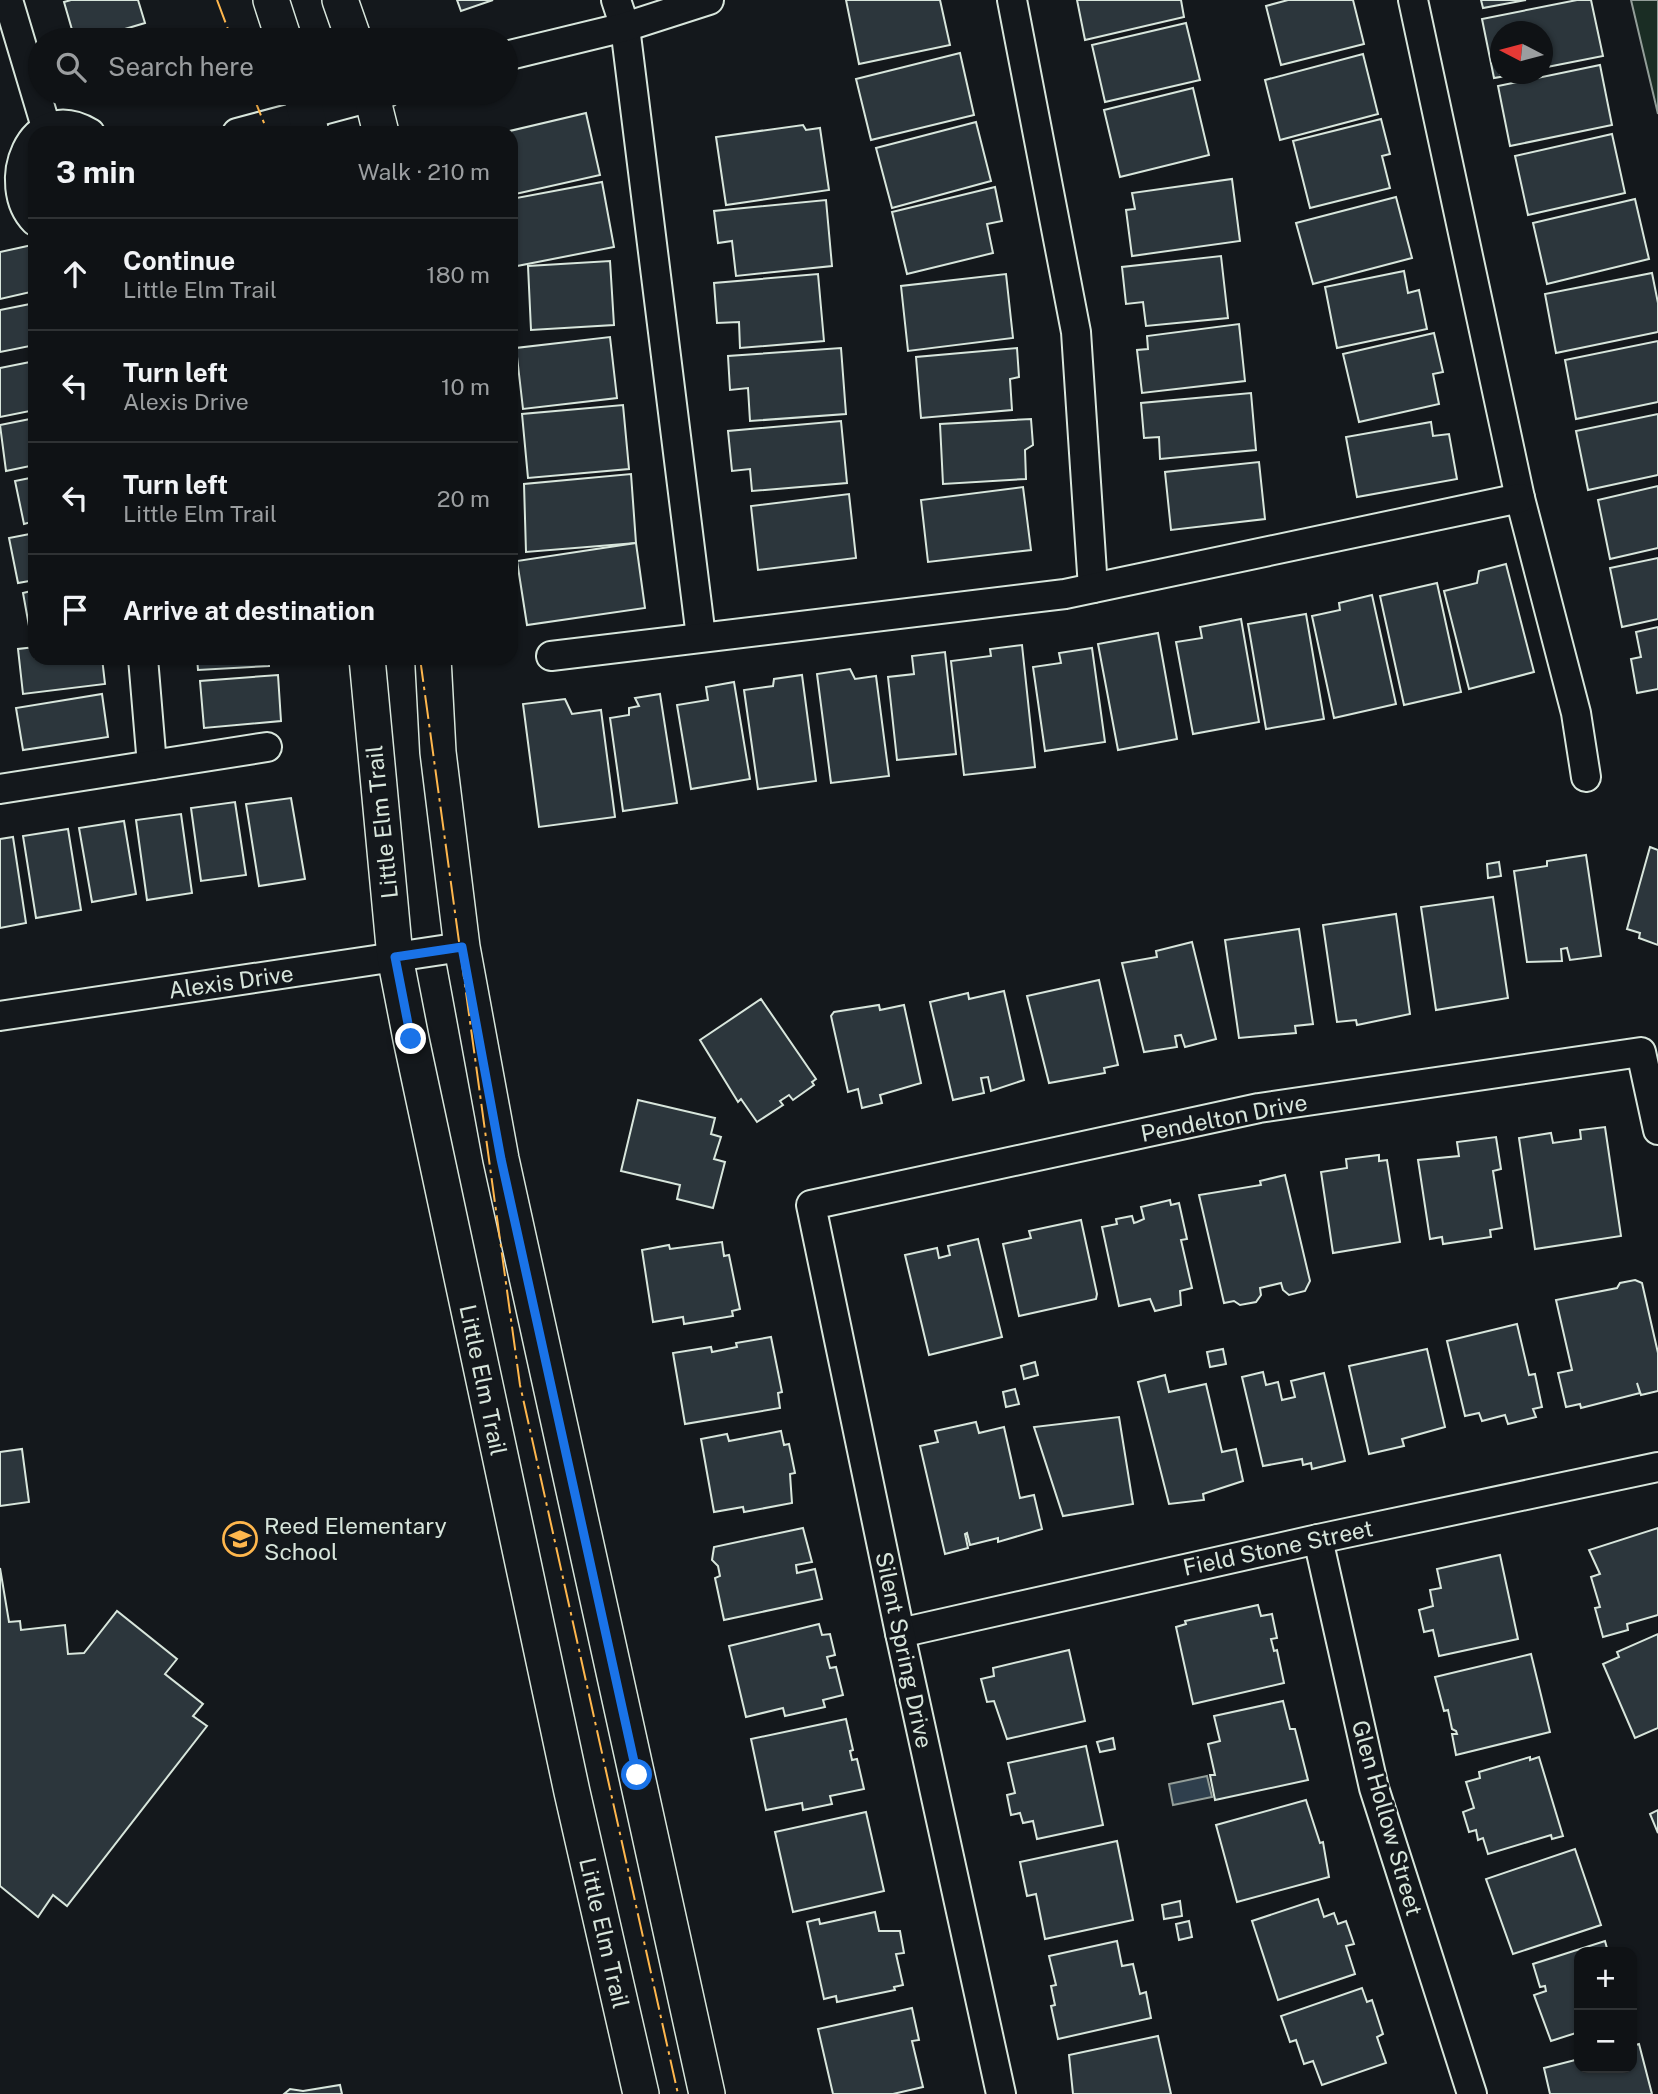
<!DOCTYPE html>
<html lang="en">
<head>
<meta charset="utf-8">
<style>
	body { margin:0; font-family:"Public Sans",sans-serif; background:#181b1e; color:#f1f3f6 }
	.controls { position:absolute; right:21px; bottom:21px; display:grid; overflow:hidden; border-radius:14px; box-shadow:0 2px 5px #0004 }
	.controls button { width:63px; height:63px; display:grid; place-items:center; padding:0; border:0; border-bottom:2px solid #2f3234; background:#0f1215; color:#f1f3f6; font:35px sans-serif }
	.compass { position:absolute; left:1490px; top:21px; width:63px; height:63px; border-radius:50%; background:#0f1215; box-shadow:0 2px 5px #0004; rotate:276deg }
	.stop { position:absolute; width:21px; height:21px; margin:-16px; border:5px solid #1a73e8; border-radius:50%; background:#fff }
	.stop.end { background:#1a73e8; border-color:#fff; box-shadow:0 2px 7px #0008 }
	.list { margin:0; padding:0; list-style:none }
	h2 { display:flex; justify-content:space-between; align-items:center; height:91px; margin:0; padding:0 28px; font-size:30px }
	h2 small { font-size:23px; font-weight:400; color:#9b9ea0 }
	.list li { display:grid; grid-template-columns:46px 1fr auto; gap:21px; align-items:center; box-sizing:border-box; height:112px; padding:0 28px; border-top:2px solid #2f3234 }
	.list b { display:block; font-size:26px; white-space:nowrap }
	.list p { margin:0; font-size:23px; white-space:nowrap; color:#9b9ea0 }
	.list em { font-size:23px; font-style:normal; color:#9b9ea0 }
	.icon { flex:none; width:38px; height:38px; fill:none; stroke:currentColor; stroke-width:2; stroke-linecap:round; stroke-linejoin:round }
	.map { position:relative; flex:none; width:1658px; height:2094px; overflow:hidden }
	.search { position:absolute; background:#0f1215; box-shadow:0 2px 5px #0004; left:28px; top:28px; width:490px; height:77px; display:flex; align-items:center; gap:18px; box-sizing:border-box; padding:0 24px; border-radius:38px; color:#9b9ea0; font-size:26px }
	.panel { position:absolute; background:#0f1215; box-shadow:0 2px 5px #0004; left:28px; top:126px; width:490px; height:539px; border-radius:21px }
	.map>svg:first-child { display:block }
</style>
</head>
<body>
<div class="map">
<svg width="1658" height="2094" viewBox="0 0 1658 2094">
	<rect width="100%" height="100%" fill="#14181c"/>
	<path fill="#1a2d24" stroke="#939e99" stroke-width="2" d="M1631,0h27v114z"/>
	<path fill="#2f3f4d" stroke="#939e99" stroke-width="2" d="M1207,1776l5,21 -39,8 -4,-21z"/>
	<g fill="#2c363c" stroke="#d8e6dc" stroke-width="2">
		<path d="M71,0h67l7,23 -57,17h-13l-11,-38z"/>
		<path d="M457,0h36l-32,11z"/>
		<path d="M846,0h94l10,45 -91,19z"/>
		<path d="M1077,0h104l3,17 -99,23z"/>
		<path d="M1288,0h65l11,44 -83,21 -15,-59z"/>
		<path d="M1481,0h45l-43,8z"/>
		<path d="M1577,0h14l12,56 -61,12v-36h-42v42h17l-23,4 -12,-59z"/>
		<path d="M1186,23l14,57 -95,22 -13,-57z"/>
		<path d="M156,32l2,8h-31z"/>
		<path d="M960,53l14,62 -103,25 -15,-61z"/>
		<path d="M1363,54l15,60 -98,26 -15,-60z"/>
		<path d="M1600,65l12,60 -102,21 -12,-60z"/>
		<path d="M1193,88l16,67 -89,22 -16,-67z"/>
		<path d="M91,93h19l-18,5z"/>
		<path d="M586,113l14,62 -89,20v-62h-10z"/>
		<path d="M1381,119l9,35 -8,2 8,32 -80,20 -17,-67z"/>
		<path d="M976,122l15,59 -99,27 -16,-60z"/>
		<path d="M803,125l3,5 14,-2 9,62 -103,15 -10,-68z"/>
		<path d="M1612,134l13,59 -97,22 -13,-59z"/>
		<path d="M1232,179l8,62 -108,15 -6,-46 9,-1 -3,-16z"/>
		<path d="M602,182l12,65 -97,19 -6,-33v-34z"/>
		<path d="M995,187l7,34 -15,3 6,29 -86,21 -15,-62z"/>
		<path d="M1396,197l16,61 -99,26 -17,-61z"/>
		<path d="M1635,199l14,60 -102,25 -14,-61z"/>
		<path d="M826,200l6,66 -96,10 -4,-35 -14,2 -4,-32z"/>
		<path d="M32,245l3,46 -35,8v-47z"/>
		<path d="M1221,256l7,62 -82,8 -3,-24 -17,2 -4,-37z"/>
		<path d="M610,261l4,64 -83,5 -3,-64z"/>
		<path d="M1404,271l4,22 11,-3 8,39 -90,19 -12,-61z"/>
		<path d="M1652,273l6,30v29l-102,21 -11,-59z"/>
		<path d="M818,274l6,67 -84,7 -1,-26 -22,1 -3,-40z"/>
		<path d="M1006,274l7,64 -105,13 -7,-65z"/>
		<path d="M35,303v42l-35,7v-42z"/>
		<path d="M1239,324l6,57 -103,12 -5,-43 11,-1 -1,-13z"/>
		<path d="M1434,333l9,39 -10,2 6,30 -80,18 -16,-68z"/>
		<path d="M610,337l7,61 -94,11 -7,-61z"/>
		<path d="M1658,341v61l-82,17 -11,-59z"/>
		<path d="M841,348l5,66 -96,7 -2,-33 -18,2 -2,-34z"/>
		<path d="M1017,348l2,29 -9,2 2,31 -91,8 -5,-61z"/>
		<path d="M35,361v49l-35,7v-49z"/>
		<path d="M1251,393l5,57 -96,9 -1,-22 -15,1 -3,-35z"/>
		<path d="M623,405l6,64 -101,9 -6,-64z"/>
		<path d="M1658,414v61l-70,15 -12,-59z"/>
		<path d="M35,418v47l-29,6 -6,-46z"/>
		<path d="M1031,419l2,26 -8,5 1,29 -83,5 -3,-60z"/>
		<path d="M841,421l6,62 -95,8 -2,-22 -18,2 -4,-40z"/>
		<path d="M1431,422l2,14 16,-2 8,45 -100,18 -11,-60z"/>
		<path d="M1259,462l6,57 -94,11 -6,-58z"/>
		<path d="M631,474l5,69 -110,9 -2,-68z"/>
		<path d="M35,477v44l-11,3 -9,-43z"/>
		<path d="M1658,486v62l-48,11 -12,-59z"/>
		<path d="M1023,487l8,63 -103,12 -7,-62z"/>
		<path d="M849,494l7,64 -98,12 -7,-64z"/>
		<path d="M35,533v47l-17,3 -9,-45z"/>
		<path d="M636,543l9,65 -118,17 -10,-64z"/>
		<path d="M1658,558v61l-36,8 -12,-59z"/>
		<path d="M1506,564l28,108 -65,17 -25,-98 33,-8 2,-12z"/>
		<path d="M1437,583l24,109 -57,13 -24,-109z"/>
		<path d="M35,590v46l-4,1 -8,-44z"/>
		<path d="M1372,595l24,109 -62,14 -22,-102 28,-6 -1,-7z"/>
		<path d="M1306,614l18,105 -58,10 -18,-105z"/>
		<path d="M1241,619l18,103 -66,12 -17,-92 26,-4 -2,-11z"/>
		<path d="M1658,627v62l-21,4 -6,-34 10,-2 -5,-25z"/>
		<path d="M1158,633l19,106 -59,11 -20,-106z"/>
		<path d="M1022,645l13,122 -71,8 -13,-114 40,-5 -1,-7z"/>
		<path d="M35,647v11h67l3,26 -82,10 -5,-45z"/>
		<path d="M1092,648l13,94 -60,9 -12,-84 28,-4 -2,-10z"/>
		<path d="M945,652l11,102 -59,6 -9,-83 26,-3 -2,-18z"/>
		<path d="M197,658h72v8l-71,4z"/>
		<path d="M850,669l5,10 21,-3 13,100 -58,7 -14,-109z"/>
		<path d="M278,675l3,46 -77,7 -4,-47z"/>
		<path d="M802,675l14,106 -58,8 -14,-99 29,-4 1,-7z"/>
		<path d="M734,682l16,97 -59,10 -14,-84 31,-5 -2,-13z"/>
		<path d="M102,694l6,43 -85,13 -7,-42z"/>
		<path d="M660,694l17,109 -54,8 -13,-93 19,-3v-7l10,-2 -4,-8z"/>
		<path d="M565,699l7,15 29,-4 14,107 -76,10 -16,-123z"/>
		<path d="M291,798l14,81 -46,7 -13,-82z"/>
		<path d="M235,802l11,73 -45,6 -10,-73z"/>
		<path d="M181,814l11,79 -45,7 -11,-80z"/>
		<path d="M124,821l12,73 -44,8 -13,-74z"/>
		<path d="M68,829l13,81 -45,8 -13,-82z"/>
		<path d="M13,837l13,86 -26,5v-89z"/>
		<path d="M1650,847l8,3v95l-19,-7 1,-5 -13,-4z"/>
		<path d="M1586,855l15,101 -31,4 -3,-12 -6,1 1,12 -35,1 -13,-91 33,-5v-5z"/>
		<path d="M1499,862l2,14 -13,2 -1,-14z"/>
		<path d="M1493,897l15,101 -72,12 -15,-103z"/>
		<path d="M1396,914l14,100 -53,11 -1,-5 -19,2 -14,-97z"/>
		<path d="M1299,929l14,95 -18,2 1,7 -57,5 -14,-98z"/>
		<path d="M1192,942l24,97 -31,8 -4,-12 -6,1 2,11 -33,5 -22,-89 35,-6 -1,-6z"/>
		<path d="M1099,980l19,85 -14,3 1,5 -56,10 -22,-87z"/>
		<path d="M1004,991l20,89 -33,11 -3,-14 -7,1 3,15 -31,7 -23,-98 38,-9 1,6z"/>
		<path d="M761,999l55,80 -4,3 2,3 -21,15 -4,-5 -9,6 3,4 -26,17 -16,-23 -3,3 -38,-62z"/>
		<path d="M879,1005l1,5 24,-5 17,78 -41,12 2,8 -20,5 -4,-19 -10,3 -17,-76 3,-4z"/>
		<path d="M638,1100l77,18 -4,16 10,3 -7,22 11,3 -12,46 -36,-9 3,-14 -59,-14z"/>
		<path d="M1605,1127l16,109 -86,13 -16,-111 32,-5 2,10 28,-4 -1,-9z"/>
		<path d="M1496,1137l5,32 -8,2 9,57 -12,2 1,7 -48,7 -1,-7 -12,2 -12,-79 41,-4 -2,-14z"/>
		<path d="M1379,1155v6l8,-1 13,82 -67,11 -12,-81 26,-4 -1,-9z"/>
		<path d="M1285,1175l25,106 -5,10 -16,4 -6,-5 -2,-7 -21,5 1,7 -5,7 -16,3 -6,-4 -10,2 -25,-108 62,-10 -1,-4z"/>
		<path d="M1170,1200l1,5 8,-2 8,36 -6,1 11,48 -12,3 1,14 -26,6 -5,-12 -31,7 -17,-79 15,-3 -1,-5 16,-3 2,7 3,-1 7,-3 -3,-12z"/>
		<path d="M1081,1220l16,74 -1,5 -77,17 -16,-72 28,-6 -2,-7z"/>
		<path d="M978,1239l24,98 -73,18 -24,-100 32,-7 2,10 11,-3 -2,-9z"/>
		<path d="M722,1242l2,14 5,-1 11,54 -8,2 1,5 -49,8 -1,-7 -30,5 -11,-72 27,-5 1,4z"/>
		<path d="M1635,1280l7,3 16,70v38l-17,4 -4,-12 3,10 -59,15 -1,-4 -14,3 -8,-34 14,-3 -16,-70 61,-12 3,-5z"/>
		<path d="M1517,1324l12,51 6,-1 7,33 -9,2 3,8 -28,7 -3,-9 -23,6 -3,-8 -14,3 -18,-75z"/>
		<path d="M771,1337l11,55 -4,1 2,15 -95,16 -12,-71 38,-6 1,5 25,-5 -1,-4z"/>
		<path d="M1223,1349l3,15 -16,3 -3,-15z"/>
		<path d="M1427,1349l18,78 -43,12 2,7 -35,8 -20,-88z"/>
		<path d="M1035,1362l3,13 -14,4 -3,-13z"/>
		<path d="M1263,1372l3,13 12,-3 4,18 13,-3 -4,-16 33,-8 21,88 -33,8 -1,-6 -8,2 -1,-6 -39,7 -21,-89z"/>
		<path d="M1165,1375l4,17 37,-8 16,68 14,-3 7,32 -40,13 1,6 -35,4 -31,-122z"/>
		<path d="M1015,1389l4,15 -13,3 -3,-15z"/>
		<path d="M1119,1417l14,87 -70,12 -29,-89z"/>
		<path d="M976,1422l3,11 25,-6 16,71 14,-3 8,34 -44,13v-4l-28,7 -3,-12 -2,1 3,14 -23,6 -25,-108 18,-4 -3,-11z"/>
		<path d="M781,1431l3,14 5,-1 6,29 -5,1 2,29 -48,9 -1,-5 -29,5 -13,-73 26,-5 2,7z"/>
		<path d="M22,1449l7,53 -29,4v-54z"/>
		<path d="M803,1528l9,34 -16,3 1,8 18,-4 7,30 -98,21 -9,-42 5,-2 -2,-10 -6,-6 2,-13z"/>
		<path d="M1658,1528v87l-31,9 1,6 -25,7 -8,-29 5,-1 -9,-30 9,-3 -11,-24z"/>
		<path d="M1500,1555l18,84 -79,17 -6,-26 -9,2 -5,-22 14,-4 -3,-16 11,-2 -4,-19z"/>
		<path d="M0,1568l9,54 11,-1 1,9 44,-5 3,29 16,-1 33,-42 60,48 -12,15 38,30 -10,12 14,10 -140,180 -14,-11 -15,22 -38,-31z"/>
		<path d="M1258,1605l3,11 11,-2 5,24 -6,1 3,12 3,-1 7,33 -91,21 -17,-77 10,-3 -1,-3z"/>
		<path d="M819,1624l3,11 8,-1 5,21 -8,2 3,11 6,-1 7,28 -20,5 2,7 -40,9 -2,-8 -37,9 -17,-71z"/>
		<path d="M1658,1634v94l-23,10 -32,-74 16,-7 -2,-5z"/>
		<path d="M1069,1650l16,71 -78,18 -13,-38 -7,1 -6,-23 13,-3 -1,-8z"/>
		<path d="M1531,1654l19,78 -94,23 -4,-21h5l-1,-3 -4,-2 -4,-19 -4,1 -9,-34z"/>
		<path d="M1283,1701l7,28h5l13,51 -93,20 -5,-25h5l-7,-31 12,-3 -6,-25z"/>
		<path d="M846,1719l7,31 -3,1 2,9 5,-1 7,30 -34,7 2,8 -29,6 -1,-7 -36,7 -15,-71z"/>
		<path d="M1113,1738l2,11 -15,3 -3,-10z"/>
		<path d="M1086,1746l17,79 -66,14 -4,-18 -10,2 -3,-10 -9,2 -4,-20 8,-2 -7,-30z"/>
		<path d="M1530,1757v3l9,-3 24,79 -11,3 -1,-4 -63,19 -5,-16 -5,2 -2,-10 -7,2 -6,-20 11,-4 -8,-26 14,-4 -1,-6z"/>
		<path d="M1306,1800l14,43 3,-1 6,35 -92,25 -21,-77z"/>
		<path d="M1658,1810v23l-8,-19z"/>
		<path d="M866,1812l18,79 -91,21 -18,-80z"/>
		<path d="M1117,1841l16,79 -88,19 -9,-45 -9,2 -7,-34z"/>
		<path d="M1575,1849l26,76 -88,29 -27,-75z"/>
		<path d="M1318,1899l6,18 10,-4 4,11 8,-3 8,23 -8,2 9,28 -77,26 -26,-79z"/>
		<path d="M1180,1901l2,15 -18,3 -2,-14z"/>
		<path d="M875,1912l4,19h21l4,22 -8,1 7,31 -9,2 1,3 -58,12 -1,-6 -12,3 -17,-77 12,-3 1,5z"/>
		<path d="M1189,1921l3,16 -13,3 -3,-16z"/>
		<path d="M1117,1941l5,25 11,-2 7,30 6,-2 5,26 -93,21 -7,-33 4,-1 -4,-19 5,-1 -7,-29z"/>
		<path d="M1605,1941l3,11h-29v80l-28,9 -17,-46 12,-4 -1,-5 -5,1 -7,-23z"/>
		<path d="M1362,1988l5,14 5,-2 11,34 -6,3 9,26 -64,22 -9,-24 -9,3 -8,-24 -6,2 -9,-26z"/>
		<path d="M912,2008l7,32 -7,1 11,46 -30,7h-60l-15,-65z"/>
		<path d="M1158,2036l13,58h-98l-4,-39z"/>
		<path d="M1639,2044l13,50h-102l-6,-26 35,-9v9h53v-22z"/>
		<path d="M340,2085l2,9h-58l6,-5 13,2z"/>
	</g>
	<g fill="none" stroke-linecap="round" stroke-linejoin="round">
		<g stroke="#d8e6dc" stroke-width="32">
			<g id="minor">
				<path d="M8,0l38,127"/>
				<path d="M616,0l9,27 76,610"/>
				<path d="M1012,0l64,332 17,256"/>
				<path d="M1413,0l107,498 56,215 10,64"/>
				<path d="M506,56l119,-29 84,-27"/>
				<path d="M237,133l149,-40"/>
				<path d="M35,221c-35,-35 -6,-124 55,-88"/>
				<path d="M551,656l514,-62 455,-96"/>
				<path d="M143,658l9,107"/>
				<path d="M0,789l267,-42"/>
				<path d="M0,1016l462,-69"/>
				<path d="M1318,1539l56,249 98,306"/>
				<path d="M900,1633l418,-94 340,-72"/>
				<path d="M1001,2094l-101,-461 -89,-428 448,-97 382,-56 17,78"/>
			</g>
		</g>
		<g stroke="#d8e6dc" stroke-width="38">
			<g id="tertiary">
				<path d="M271,0l13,40"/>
				<path d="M340,0l14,40"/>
				<path d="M301,93l10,40"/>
				<path d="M371,93l10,40"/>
				<path d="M367,658l28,299 16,82 161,753 69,302"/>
				<path d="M433,658l5,94 24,195 39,212 206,935"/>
			</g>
		</g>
		<use href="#minor" stroke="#14181c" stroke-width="28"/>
		<use href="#tertiary" stroke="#14181c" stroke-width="35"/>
		<g stroke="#ffb74d" stroke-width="2" stroke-dasharray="24 5 3.5 5" stroke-linecap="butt">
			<path d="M217,0l15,40"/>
			<path d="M252,93l16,40"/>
			<path d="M420,658l100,727 158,709"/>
		</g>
	</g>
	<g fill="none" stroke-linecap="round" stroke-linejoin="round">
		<path stroke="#1a73e8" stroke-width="9" d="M411,1039l-16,-82 67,-10 39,212 136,616"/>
	</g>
	<defs>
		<g id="school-ring" transform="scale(1.75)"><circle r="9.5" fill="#14181c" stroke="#ffb74d" stroke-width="1.5"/><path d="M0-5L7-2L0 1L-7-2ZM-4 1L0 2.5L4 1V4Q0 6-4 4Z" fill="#ffb74d"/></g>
	</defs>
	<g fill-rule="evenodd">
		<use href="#school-ring" x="240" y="1539"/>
	</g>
	<g text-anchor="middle" stroke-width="5" stroke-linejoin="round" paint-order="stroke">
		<g font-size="23" fill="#d8e6dc" stroke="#14181c">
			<text transform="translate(382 822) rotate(-96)" y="8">Little Elm Trail</text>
			<text transform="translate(231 982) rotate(-8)" y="8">Alexis Drive</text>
			<text transform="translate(1224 1118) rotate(-11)" y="8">Pendelton Drive</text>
			<text transform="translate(483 1380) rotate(78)" y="8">Little Elm Trail</text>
			<text transform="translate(1278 1548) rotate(-12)" y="8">Field Stone Street</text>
			<text transform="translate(904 1650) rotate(78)" y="8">Silent Spring Drive</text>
			<text transform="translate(1387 1818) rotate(74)" y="8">Glen Hollow Street</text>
			<text transform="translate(604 1933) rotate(77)" y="8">Little Elm Trail</text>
		</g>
		<g font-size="23" fill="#d8e6dc" stroke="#14181c" text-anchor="start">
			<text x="264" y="1534">Reed Elementary<tspan x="264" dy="26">School</tspan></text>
		</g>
	</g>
</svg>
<div class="controls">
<button>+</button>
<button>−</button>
</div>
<svg class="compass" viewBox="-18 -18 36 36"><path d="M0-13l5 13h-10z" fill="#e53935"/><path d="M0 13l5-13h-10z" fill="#9b9ea0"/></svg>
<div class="stop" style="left:637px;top:1775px"></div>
<div class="stop end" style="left:411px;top:1039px"></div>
<div class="search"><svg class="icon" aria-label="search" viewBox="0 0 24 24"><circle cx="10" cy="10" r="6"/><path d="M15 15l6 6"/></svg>Search here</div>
<section class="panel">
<h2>3 min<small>Walk · 210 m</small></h2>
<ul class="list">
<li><svg class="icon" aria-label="ahead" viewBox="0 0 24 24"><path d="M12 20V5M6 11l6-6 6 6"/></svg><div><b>Continue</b><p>Little Elm Trail</p></div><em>180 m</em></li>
<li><svg class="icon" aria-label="left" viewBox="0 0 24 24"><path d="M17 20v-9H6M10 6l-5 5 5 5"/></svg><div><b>Turn left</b><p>Alexis Drive</p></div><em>10 m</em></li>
<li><svg class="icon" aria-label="left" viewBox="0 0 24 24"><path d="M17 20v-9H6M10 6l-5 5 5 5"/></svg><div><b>Turn left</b><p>Little Elm Trail</p></div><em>20 m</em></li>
<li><svg class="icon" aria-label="arrive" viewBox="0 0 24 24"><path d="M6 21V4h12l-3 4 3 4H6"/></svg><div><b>Arrive at destination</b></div></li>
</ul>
</section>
</div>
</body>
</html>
